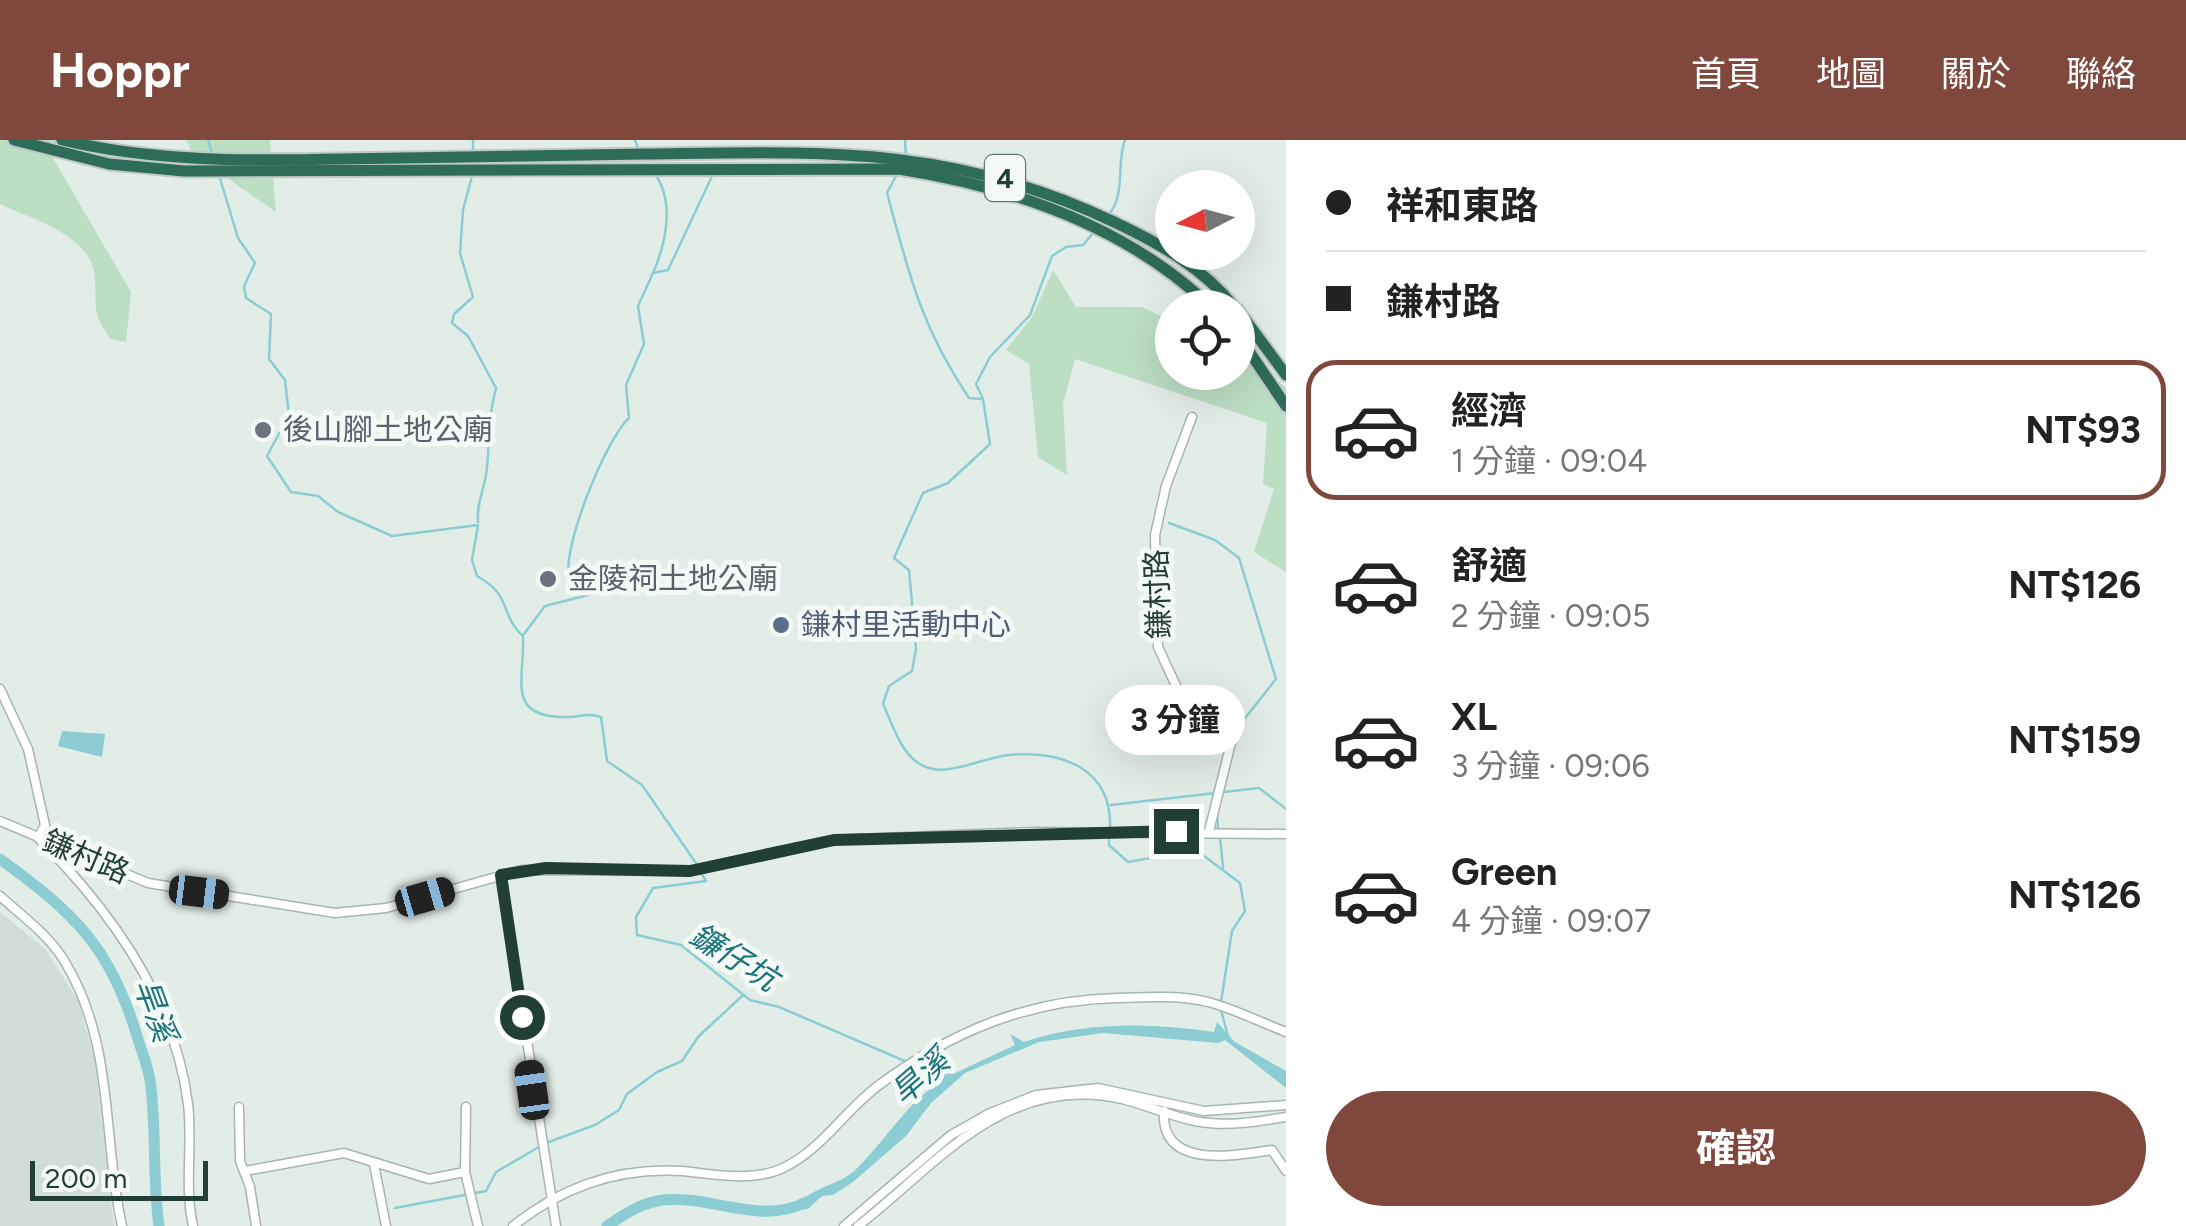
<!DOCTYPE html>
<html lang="zh-TW">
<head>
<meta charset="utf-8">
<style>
	:root { --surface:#fff; --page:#f6f6f6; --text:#222; --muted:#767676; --line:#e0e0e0; --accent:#80473c }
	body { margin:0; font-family:Figtree,"Noto Sans TC",sans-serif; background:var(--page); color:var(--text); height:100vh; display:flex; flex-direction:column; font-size:38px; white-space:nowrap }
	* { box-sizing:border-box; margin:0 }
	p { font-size:32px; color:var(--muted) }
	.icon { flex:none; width:55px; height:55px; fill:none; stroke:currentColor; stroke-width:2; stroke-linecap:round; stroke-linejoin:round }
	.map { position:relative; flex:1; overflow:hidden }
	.panel { display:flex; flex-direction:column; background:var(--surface); width:900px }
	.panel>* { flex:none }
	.guide { display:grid; align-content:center; height:220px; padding:0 40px; background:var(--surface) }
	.needle { width:65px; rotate:264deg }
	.controls { position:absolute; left:1155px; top:30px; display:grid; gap:20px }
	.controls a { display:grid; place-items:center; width:100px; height:100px; border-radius:50%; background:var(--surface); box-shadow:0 10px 40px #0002; font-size:50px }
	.scale { position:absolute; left:30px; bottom:25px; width:178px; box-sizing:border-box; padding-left:10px; border:5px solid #223f35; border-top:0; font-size:28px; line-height:35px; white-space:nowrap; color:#223f35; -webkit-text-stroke:8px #f4f9f6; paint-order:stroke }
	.end { position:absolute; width:45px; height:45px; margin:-22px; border:12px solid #223f35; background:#fff; box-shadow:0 0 0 5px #fff }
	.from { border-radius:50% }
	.bubble { position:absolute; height:70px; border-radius:35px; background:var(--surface); box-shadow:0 10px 40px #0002; font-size:32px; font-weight:700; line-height:70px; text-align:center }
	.car { position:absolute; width:30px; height:60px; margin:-30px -15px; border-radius:12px; box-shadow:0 0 8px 2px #0007; background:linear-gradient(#222 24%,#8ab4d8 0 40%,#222 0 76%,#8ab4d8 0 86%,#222 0) }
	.guide b { display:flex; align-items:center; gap:35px; height:95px; font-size:38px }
	.guide b+b { border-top:2px solid var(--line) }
	.guide i { width:25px; height:25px; background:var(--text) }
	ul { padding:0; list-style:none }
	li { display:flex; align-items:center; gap:30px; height:140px; margin:0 20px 15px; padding:0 20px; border:5px solid transparent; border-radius:30px }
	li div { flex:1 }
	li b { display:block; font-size:38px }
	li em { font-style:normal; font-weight:700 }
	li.active { border-color:var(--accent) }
	li>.icon { width:90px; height:90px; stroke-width:1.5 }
	.primary-button { display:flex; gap:20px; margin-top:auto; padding:20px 40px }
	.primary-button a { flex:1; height:115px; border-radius:60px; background:var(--accent); color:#fff; font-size:40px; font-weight:700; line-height:115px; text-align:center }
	header { display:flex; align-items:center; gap:60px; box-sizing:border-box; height:140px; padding:0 50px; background:var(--accent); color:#fff }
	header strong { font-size:48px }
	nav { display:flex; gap:55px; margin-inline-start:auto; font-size:35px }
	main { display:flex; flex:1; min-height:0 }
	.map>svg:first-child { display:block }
	.built { fill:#d1ddd7 }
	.green { fill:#bcdec3 }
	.water { fill:#8bcdd3 }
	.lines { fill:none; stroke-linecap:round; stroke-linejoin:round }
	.stream { stroke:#8bcdd3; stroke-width:2.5 }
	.river { stroke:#8bcdd3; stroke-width:11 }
	.minor-casing { stroke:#a5b5af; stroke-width:11 }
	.highway-casing { stroke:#c1c9c6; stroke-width:15 }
	.minor { stroke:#fff; stroke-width:8 }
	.highway { stroke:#2e6c5a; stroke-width:11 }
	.route { stroke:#223f35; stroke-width:12 }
	.worship-dot { fill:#6b7280; stroke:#f4f9f6; stroke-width:4 }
	.service-dot { fill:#5c6f8a; stroke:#f4f9f6; stroke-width:4 }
	.labels { text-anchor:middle; stroke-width:10; stroke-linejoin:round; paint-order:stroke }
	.shield { fill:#f4f9f6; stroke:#61776f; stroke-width:2.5 }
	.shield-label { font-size:28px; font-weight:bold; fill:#223f35 }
	.worship-label { font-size:30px; fill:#5b616d; stroke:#f4f9f6; text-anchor:start }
	.street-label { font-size:30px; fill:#223f35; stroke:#f4f9f6 }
	.service-label { font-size:30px; fill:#4e5e75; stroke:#f4f9f6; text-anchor:start }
	.water-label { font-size:32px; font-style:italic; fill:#1b737c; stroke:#f4f9f6 }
</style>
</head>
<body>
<header>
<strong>Hoppr</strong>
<nav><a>首頁</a><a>地圖</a><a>關於</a><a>聯絡</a></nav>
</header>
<main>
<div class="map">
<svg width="1286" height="1086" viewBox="0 0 1286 1086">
	<rect width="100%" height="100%" fill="#e3ede8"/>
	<path class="built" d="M0,772L46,810L78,861L95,920L114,1086H0Z"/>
	<g class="green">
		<path d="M0,0H78L50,13L131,152L126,202L111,199C88,169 99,164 94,132C88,94 31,79 0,64Z"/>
		<path d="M186,0H270L276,72L194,15Z"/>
		<path d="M1053,130L1076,167H1142L1172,181V232H1238V213L1286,247V432L1254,412L1274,349L1263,344L1267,283L1075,219L1063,264L1067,335L1038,317L1029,224L1006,210L1032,177Z"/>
	</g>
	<g class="water">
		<path d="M62,591L105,594L102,617L58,606Z"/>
		<path d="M1217,882L1235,902L1286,931V948L1225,900L1218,903L1103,893L1039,902L965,933L931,963L906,996L853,1042L833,1055L822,1056L808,1069L794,1070C810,1046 833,1048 853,1032C881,1007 912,955 942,942L932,935L933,928L953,934L1015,905L1010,894L1024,902C1087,881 1149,883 1214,892Z"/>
	</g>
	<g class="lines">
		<g class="stream">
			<path d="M208,0L212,13"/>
			<path d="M635,0L639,11"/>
			<path d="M905,0L906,18"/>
			<path d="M473,13V0"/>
			<path d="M897,34L887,53C909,134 921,187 969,258L982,259"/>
			<path d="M219,35L238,98L255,123L244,146L246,158L271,174L269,219L285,240L289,275L267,316L291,352L318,356L338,372L392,396L478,385L472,420L477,436C514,457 498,473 523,496C525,541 504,579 570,577C582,576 590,573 601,577L607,621L642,645L698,726"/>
			<path d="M472,36L463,70L460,113L473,157L454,174L452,183L468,196L496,248C488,278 490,298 487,327C486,347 476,362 478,382"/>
			<path d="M1109,74C1126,55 1116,22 1125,0"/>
			<path d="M1094,92L1083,105L1066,107L1052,116L1030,175L990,217L976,244L983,259L990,304L948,343L923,353L894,418L909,430L916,509L912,531L889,546L883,564C894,587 903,624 933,629C955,633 986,617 1009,615C1063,610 1113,629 1110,690"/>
			<path d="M653,133C666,103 675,62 655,34"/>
			<path d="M1169,383L1215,400L1239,418L1276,539L1231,596"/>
			<path d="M524,494L545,466L600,452L593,438L569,435C563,405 606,299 629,278L626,245L644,204L638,166L653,133L668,130L713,34"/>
			<path d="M1111,665L1259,648L1286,669"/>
			<path d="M1217,672L1218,688"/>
			<path d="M1220,696L1223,728"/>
			<path d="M1109,698V705L1128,722L1196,710L1240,743L1245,771L1232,791L1221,862"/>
			<path d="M701,733L706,741L653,748L636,777L637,795L681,805L750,860L779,867L907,922"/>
			<path d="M1221,870L1228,896"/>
			<path d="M914,924L935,932"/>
			<path d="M546,1003L595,985L619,970L627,954L657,932L682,921L698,897L742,856"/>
			<path d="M395,1068L486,1051L496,1032L539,1007"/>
		</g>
		<g class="river">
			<path d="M0,719C75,774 109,805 137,896C141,910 148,926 150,940C157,988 152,1038 159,1086"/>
			<path d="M607,1086C625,1074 640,1063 663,1060C712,1055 761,1086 806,1062"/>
		</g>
		<defs>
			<g id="minor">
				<path d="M1192,277L1166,346L1155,395L1158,507L1178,550L1232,599L1209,691"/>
				<path d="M0,549L28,609L45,685L38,698"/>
				<path d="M0,681L148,743L335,773L386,768L521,730L689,731L833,700L1033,692L1286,694"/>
				<path d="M41,701C112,772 175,861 188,964C193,1004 184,1046 193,1086"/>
				<path d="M501,735L556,1086"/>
				<path d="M0,756C22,776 50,796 65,822C115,905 102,996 122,1086"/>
				<path d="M239,967L240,1021L250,1047L256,1086"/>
				<path d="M466,967L465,1032L478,1086"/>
				<path d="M1164,971C1160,1031 1236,1015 1272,1010L1286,1031"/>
				<path d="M374,1024L386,1086"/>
				<path d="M245,1031L344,1013L429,1039L465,1032"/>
				<path d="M513,1086C562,1047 619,1027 682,1031C713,1034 751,1042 781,1029C821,1011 844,971 879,945C951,892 1027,860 1117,858C1148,857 1178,855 1208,862C1235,869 1260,882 1286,892"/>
				<path d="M844,1086L951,995L990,973L1036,955L1098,948L1204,971L1286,965"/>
				<path d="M858,1086C937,1025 1004,933 1122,959C1147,965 1170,976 1195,981C1225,987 1256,982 1286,977"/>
			</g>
			<g id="highway">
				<path d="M14,0L109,24L184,31L899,29C1013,47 1127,86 1212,168"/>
				<path d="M62,0C154,22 247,21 341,19C442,18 543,16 645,14C819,12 949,4 1112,81C1157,102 1204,128 1235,168"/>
				<path d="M1238,170L1286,235"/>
				<path d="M1238,195L1286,266"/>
			</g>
		</defs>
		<use href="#minor" class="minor-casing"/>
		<use href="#highway" class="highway-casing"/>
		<use href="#minor" class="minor"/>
		<use href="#highway" class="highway"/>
	</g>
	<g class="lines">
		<path class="route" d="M522,877L501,735L546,728L690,731L834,700L1176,691"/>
	</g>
	<g class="worship-dot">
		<circle cx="263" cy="290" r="10"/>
		<circle cx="548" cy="439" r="10"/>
	</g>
	<circle class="service-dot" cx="781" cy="485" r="10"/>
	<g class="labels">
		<rect class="shield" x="985" y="15" width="40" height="46" rx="8"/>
		<g class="shield-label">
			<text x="1005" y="48">4</text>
		</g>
		<g class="worship-label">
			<text x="283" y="300">後山腳土地公廟</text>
			<text x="568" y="449">金陵祠土地公廟</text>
		</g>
		<g class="street-label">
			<text transform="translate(1158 454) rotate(-92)" y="10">鎌村路</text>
			<text transform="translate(86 717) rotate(23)" y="10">鎌村路</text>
		</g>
		<g class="service-label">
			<text x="801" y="495">鎌村里活動中心</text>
		</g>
		<g class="water-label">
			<text transform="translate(734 817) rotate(32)" y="11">鐮仔坑</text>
			<text transform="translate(155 870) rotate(70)" y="11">旱溪</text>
			<text transform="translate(920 937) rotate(-41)" y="11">旱溪</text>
		</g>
	</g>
</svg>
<div class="controls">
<a><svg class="needle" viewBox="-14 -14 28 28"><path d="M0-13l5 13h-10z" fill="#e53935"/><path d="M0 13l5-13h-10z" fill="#767676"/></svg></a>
<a><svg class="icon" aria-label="locate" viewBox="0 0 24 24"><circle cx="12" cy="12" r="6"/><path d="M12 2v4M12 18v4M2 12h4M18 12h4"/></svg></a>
</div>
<div class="scale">200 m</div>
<i class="end from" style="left:522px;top:877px"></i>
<i class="end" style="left:1176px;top:691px"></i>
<div class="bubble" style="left:1105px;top:545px;width:140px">3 分鐘</div>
<i class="car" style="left:199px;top:752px;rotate:97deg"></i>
<i class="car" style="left:425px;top:757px;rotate:74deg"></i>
<i class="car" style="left:532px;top:950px;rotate:352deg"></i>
</div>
<section class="panel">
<div class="guide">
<b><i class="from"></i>祥和東路</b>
<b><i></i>鎌村路</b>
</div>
<ul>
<li class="active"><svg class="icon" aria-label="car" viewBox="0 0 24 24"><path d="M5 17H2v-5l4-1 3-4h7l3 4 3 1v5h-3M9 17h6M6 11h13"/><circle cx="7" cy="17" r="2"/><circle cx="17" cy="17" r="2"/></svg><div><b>經濟</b><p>1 分鐘 · 09:04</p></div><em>NT$93</em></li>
<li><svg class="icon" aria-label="car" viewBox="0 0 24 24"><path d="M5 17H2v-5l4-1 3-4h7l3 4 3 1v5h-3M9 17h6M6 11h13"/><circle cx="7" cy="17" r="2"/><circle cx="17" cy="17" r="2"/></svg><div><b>舒適</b><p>2 分鐘 · 09:05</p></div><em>NT$126</em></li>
<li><svg class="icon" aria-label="car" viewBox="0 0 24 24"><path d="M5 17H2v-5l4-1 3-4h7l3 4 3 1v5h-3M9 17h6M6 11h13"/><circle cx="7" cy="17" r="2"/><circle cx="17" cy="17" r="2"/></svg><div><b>XL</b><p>3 分鐘 · 09:06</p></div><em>NT$159</em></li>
<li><svg class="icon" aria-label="car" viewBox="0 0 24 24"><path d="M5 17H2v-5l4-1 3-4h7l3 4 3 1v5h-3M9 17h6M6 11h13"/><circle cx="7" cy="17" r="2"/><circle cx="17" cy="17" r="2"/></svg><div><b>Green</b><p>4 分鐘 · 09:07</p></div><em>NT$126</em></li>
</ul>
<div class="primary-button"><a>確認</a></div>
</section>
</main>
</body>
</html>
